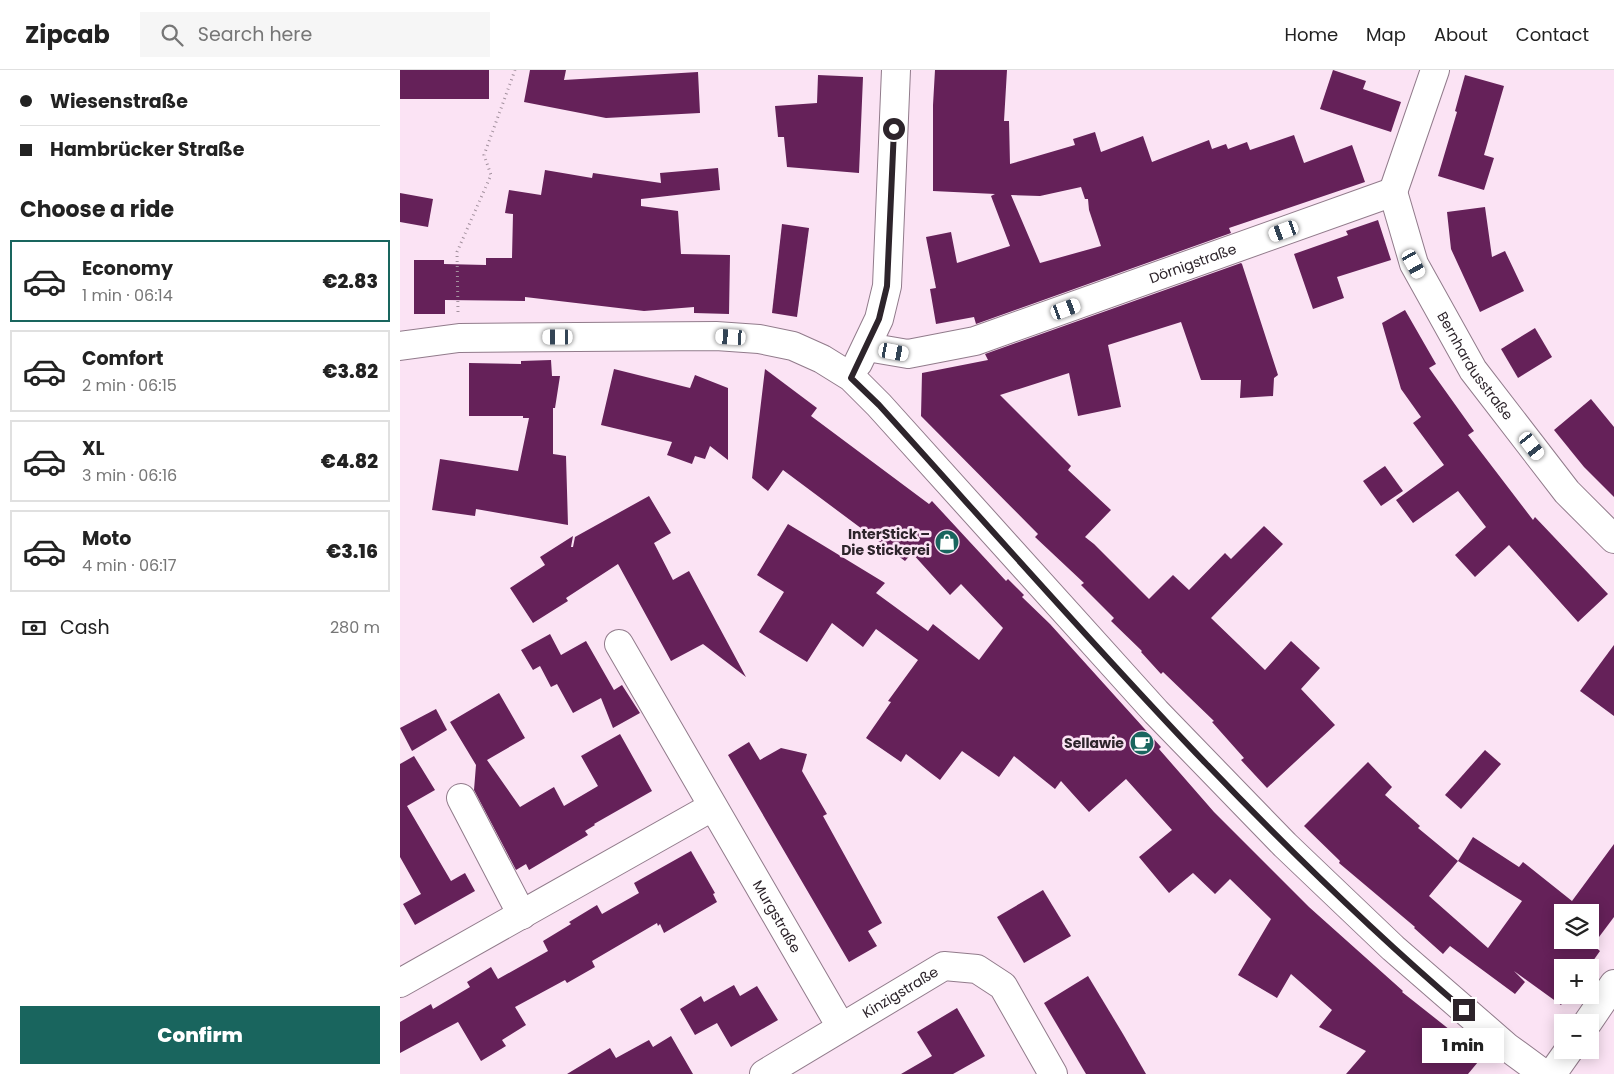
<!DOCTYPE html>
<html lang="en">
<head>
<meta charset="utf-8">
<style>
	:root { --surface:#fff; --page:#f6f6f6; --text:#222; --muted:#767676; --line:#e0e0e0; --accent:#19655e }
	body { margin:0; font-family:Poppins,sans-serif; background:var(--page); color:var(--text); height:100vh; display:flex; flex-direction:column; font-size:19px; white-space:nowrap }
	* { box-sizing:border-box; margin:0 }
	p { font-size:16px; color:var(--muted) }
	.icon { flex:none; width:28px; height:28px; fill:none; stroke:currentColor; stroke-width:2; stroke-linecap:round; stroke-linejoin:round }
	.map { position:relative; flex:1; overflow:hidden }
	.drawer { display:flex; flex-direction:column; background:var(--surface); width:400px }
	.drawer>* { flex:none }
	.guide { display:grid; align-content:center; height:110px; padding:0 20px; background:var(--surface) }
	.controls { position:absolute; left:1154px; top:834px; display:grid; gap:10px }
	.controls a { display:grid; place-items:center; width:45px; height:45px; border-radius:0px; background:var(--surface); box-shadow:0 2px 12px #0003; font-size:25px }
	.end { position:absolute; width:22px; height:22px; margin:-11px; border:6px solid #2d242b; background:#fff; box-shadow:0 0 0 2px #fff }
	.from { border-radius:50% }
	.bubble { position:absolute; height:35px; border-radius:0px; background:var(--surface); box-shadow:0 2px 12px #0003; font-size:16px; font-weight:800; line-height:35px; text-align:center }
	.car { position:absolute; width:15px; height:30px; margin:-15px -8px; border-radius:6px; box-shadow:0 0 4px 1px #0007; background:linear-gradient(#fff 24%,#345 0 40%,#fff 0 76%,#345 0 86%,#fff 0) }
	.guide b { display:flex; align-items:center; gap:18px; height:48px; font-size:19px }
	.guide b+b { border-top:1px solid var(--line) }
	.guide i { width:12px; height:12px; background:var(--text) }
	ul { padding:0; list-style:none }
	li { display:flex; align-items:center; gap:15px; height:82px; margin:0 10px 8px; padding:0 10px; border:2px solid var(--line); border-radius:0px }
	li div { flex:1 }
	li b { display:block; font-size:19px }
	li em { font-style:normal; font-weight:800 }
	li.active { border-color:var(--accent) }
	li>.icon { width:45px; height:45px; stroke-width:1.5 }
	h2 { padding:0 20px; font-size:22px; line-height:60px }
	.pay { display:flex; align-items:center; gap:12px; height:55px; padding:0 20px; font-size:19px }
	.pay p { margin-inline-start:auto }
	.button { display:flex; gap:10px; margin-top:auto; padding:10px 20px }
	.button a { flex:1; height:58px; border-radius:0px; background:var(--accent); color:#fff; font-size:20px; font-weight:800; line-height:58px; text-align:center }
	header { display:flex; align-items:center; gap:30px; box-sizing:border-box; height:70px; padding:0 25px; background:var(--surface); border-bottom:1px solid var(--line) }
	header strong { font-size:24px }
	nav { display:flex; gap:28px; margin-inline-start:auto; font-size:18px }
	.search { width:350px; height:45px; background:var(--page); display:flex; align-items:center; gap:12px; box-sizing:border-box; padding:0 18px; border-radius:0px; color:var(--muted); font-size:19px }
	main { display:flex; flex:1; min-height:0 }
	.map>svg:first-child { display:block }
	.building { fill:#652159; fill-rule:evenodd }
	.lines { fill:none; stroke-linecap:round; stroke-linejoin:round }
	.minor-casing { stroke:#917b8b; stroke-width:30 }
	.path { stroke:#a3919e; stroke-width:3; stroke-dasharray:1 4; stroke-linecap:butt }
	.minor { stroke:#fff; stroke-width:28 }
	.route { stroke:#2d242b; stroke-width:6 }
	.labels { text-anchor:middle; stroke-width:5; stroke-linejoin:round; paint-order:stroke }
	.street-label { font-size:14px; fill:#2d242b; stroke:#fbe3f4 }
	.poi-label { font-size:14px; font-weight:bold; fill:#2d242b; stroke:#fbe3f4; text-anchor:end }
</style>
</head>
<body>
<header>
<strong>Zipcab</strong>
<div class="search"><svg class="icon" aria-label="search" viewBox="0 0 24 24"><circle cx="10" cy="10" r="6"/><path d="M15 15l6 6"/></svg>Search here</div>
<nav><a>Home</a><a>Map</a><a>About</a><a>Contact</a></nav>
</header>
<main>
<section class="drawer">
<div class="guide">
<b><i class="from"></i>Wiesenstraße</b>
<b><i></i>Hambrücker Straße</b>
</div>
<h2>Choose a ride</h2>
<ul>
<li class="active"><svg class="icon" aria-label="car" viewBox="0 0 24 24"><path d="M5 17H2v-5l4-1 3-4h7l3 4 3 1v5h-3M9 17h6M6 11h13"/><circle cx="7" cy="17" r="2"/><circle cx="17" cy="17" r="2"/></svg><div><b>Economy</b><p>1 min · 06:14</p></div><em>€2.83</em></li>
<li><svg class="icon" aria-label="car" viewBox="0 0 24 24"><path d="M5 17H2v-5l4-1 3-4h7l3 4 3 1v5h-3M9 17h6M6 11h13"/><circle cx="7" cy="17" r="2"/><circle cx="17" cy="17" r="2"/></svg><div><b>Comfort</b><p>2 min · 06:15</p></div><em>€3.82</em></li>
<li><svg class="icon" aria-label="car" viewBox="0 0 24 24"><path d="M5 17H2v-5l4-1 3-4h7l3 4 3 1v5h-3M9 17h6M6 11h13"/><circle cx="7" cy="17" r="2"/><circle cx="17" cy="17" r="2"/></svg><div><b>XL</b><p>3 min · 06:16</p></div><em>€4.82</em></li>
<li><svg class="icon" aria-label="car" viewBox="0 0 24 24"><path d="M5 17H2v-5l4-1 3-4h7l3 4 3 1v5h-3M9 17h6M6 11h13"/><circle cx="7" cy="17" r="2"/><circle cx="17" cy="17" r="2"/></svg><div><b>Moto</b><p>4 min · 06:17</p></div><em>€3.16</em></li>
</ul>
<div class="pay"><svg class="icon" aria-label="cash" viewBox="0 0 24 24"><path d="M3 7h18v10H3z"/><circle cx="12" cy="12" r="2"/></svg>Cash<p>280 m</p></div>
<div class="button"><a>Confirm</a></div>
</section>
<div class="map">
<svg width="1214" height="1004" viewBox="0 0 1214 1004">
	<rect width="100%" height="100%" fill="#fbe3f4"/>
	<g class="building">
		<rect x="0" y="0" width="89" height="29"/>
		<path d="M130,0H166L164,10L298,2L300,43L206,48L124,32Z"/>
		<path d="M535,0H607L604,51H609L610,94L675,75L673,69L695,62L701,82L743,66L752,92L809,70L812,79L826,74L828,79L847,72L850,80L894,65L904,93L952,75L965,112L829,158L831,163L576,254L574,247L536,254L530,219L536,218L526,167L551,162L557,193L610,176L591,126L595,124L533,121V35ZM681,117L685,129H688L689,140L701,176L640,193L611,125L640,126Z"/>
		<path d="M933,0L966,11L963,19L1001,32L991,62L920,39Z"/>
		<path d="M418,5L463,7L459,103L387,97L384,67H378L375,36L417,33Z"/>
		<path d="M1065,5L1104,16L1084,85L1094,88L1084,120L1038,106L1057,42L1055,41Z"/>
		<path d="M318,98L320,120L241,129V136L278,141L281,184L330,185L329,244L294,243V237L244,241L125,227V231L45,230V244H14V190H44V194L86,195V188H112L113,144L105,143L109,120L141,125L145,100L192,108L193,103L261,113L260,103Z"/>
		<path d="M0,123L33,129L28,157L0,152Z"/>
		<path d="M1085,137L1092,187L1105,181L1124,221L1080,242L1051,179L1047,142Z"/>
		<path d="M978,150L991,190L937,207L944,228L913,239L894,184L948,165L946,161Z"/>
		<path d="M382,154L409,158L397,247L372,243Z"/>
		<path d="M841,193L842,194L878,305L874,308L873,326L840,328L841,310H801L781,252L708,275L721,337L678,346L669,303L600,325L671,396L668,400L711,440L685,467L694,474L749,529L773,505L789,520L825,483L831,489L864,456L883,474L811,548L865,600L891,571L920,598L901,619L935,655L867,718L841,690L844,688L812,652L814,651L763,602L761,604L741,582L742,581L711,551L714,548L681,515L684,513L635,467L638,464L521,346L522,303L588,290L585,284Z"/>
		<path d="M1005,240L1036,294L1029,298L1074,361L1068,365L1133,450L1135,447L1208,524L1178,552L1109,475L1075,507L1055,485L1086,457L1058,421L1013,453L996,430L1044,395L1013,353L1021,347L1001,319L982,253Z"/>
		<path d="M1135,258L1152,287L1118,308L1101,279Z"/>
		<path d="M151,290L152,306H160L155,338H153V384L166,386L168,455L76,439L75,446L32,440L40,389L118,401L129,348H123V346H69V293L121,294V291Z"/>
		<path d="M214,299L290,318L295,305L328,318V390L310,376L305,389L295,386L292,394L267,385L272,372L201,355Z"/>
		<path d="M365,299L417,338L411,346L529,434L532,431L606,511L608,509L624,525L622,527L650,554L761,677L759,679L814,742L909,837L1003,921L1002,922L1083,986L1068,1004H946L966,981L919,957L932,940L891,904L877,928L838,905L871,849L830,809L815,824L793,803L769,823L739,787L772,760L726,709L689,742L661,711L655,719L614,686L599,707L562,681L540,710L506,684L501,692L466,668L491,632L488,631L518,590L476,559L463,577L432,553L407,592L359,562L384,522L357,505L388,454L485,513L476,523L528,561L533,554L579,590L603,558L561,514L550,525L512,483L505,491L383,400L368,421L352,408Z"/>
		<path d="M1191,329L1214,357V427L1184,397L1154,360Z"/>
		<path d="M985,396L1003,421L981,436L963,411Z"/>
		<path d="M249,426L271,463L254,473L273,510L289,501L346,607L303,574L271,591L218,494L166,528L168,531L133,553L110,518L145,495L140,487L173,466L171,477H173L175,467Z"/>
		<path d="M150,564L161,585L186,571L214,620L222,615L240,643L213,658L201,628L173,643L157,614L151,617L140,596L133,600L121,580Z"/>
		<path d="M1214,575V646L1180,621Z"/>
		<path d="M99,623L125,668L87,690L120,737L154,717L164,736L198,716L181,686L220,664L252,721L194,754L195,755L185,761L188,765L129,800L126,794L116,800L74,720L76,695L50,652Z"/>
		<path d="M36,639L47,660L12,681L0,658Z"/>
		<path d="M349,672L360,690L381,678L407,684L402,701L427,744L423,746L482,853L468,861L477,876L449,892L328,685Z"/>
		<path d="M1085,680L1101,694L1061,739L1045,725Z"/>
		<path d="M14,686L35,720L7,736L51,811L65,803L75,821L15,855L3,834L21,824L0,787V694Z"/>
		<path d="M968,692L992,717L985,725L1020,756L1018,758L1058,791L1073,767L1119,797L1123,792L1172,831L1214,774V847L1193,875L1200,881L1188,898H1162V925H1168L1161,935L1114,901L1125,912L1115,924L1050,876L1043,884L1014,858L1015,857L939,793L940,791L904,756ZM1058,791L1122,831L1088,878L1029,826ZM1162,842H1190V870H1162Z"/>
		<path d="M291,781L315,823L313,824L317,832L264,863L260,854L258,856L257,853L192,891L195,897L167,913L165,910L115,937L126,955L102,970L106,976L81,991L58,952L0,983V952L31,934L33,939L70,917L67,912L91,897L98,909L148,881L143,871L171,854L169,852L197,835L202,844L239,823L234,813Z"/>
		<path d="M643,820L671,866L624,893L597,847Z"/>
		<path d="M688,906L723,964L746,1004H686L644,933Z"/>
		<path d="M334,915L340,926L357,916L378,950L331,977L317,953L295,965L280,939L301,926L304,932Z"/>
		<path d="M557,938L585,986L553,1004H501L532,986L517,962Z"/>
		<path d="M271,966L293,1004H167L210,978L216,988L249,970L253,977Z"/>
	</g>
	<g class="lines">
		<defs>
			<g id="minor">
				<path id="s1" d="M993,122L1014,194L1073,300L1167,422L1214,469"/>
				<path d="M993,122L1035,0"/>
				<path d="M0,276L59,268L316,266L359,269L393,276L422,289L451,307L479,335L756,642L885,775L993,878L1107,977L1144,1004"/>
				<path id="s2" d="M467,277L508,284L575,271L993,122"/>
				<path d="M458,293L479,249L487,216L496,0"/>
				<path id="s3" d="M219,574L441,957"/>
				<path d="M61,728L122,845"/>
				<path d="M0,913L312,737"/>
				<path d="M1188,952L1214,914"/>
				<path id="s4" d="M364,1004L544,896L577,899L603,916L653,1004"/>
				<path d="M1152,1004L1169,980"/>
			</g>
		</defs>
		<use href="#minor" class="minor-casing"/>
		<path class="path" d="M58,242L57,182L91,105L84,85L115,0"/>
		<use href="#minor" class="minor"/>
	</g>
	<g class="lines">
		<path class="route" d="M494,59L487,216L479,249L451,308L479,335C667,543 850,757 1064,940"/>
	</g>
	<defs>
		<symbol id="shop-disc" viewBox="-11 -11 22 22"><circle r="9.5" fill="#19655e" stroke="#fbe3f4"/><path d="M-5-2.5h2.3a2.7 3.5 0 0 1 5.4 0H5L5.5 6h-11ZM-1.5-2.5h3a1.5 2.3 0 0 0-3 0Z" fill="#fff"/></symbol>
		<symbol id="cafe-disc" viewBox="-11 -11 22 22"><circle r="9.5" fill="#19655e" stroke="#fbe3f4"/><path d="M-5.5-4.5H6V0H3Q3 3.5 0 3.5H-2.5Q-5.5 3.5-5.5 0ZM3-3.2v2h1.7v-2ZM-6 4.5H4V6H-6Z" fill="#fff"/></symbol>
	</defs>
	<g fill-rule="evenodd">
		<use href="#shop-disc" x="533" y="458" width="28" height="28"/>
		<use href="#cafe-disc" x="728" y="659" width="28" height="28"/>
	</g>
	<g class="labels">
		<g class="street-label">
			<text dy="5" stroke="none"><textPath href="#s2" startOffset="341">Dörnigstraße</textPath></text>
			<text dy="5" stroke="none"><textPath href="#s1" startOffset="194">Bernhardusstraße</textPath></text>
			<text dy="5" stroke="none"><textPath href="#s3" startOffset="315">Murgstraße</textPath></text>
			<text dy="5" stroke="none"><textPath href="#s4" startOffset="159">Kinzigstraße</textPath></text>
		</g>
		<g class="poi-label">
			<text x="530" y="469">InterStick –<tspan x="530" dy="16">Die Stickerei</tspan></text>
			<text x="724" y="678">Sellawie</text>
		</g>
	</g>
</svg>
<div class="controls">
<a><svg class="icon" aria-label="layers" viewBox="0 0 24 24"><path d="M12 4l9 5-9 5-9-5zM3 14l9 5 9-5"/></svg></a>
<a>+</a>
<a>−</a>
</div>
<i class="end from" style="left:494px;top:59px"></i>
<i class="end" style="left:1064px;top:940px"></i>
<div class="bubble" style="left:1022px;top:958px;width:82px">1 min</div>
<i class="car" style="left:884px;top:161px;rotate:250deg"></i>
<i class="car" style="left:1014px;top:194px;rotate:151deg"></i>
<i class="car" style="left:666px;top:239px;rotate:70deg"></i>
<i class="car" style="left:158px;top:267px;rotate:270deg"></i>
<i class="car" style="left:331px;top:267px;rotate:273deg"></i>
<i class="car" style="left:494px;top:282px;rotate:100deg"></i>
<i class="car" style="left:1132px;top:376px;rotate:143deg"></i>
</div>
</main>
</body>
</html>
